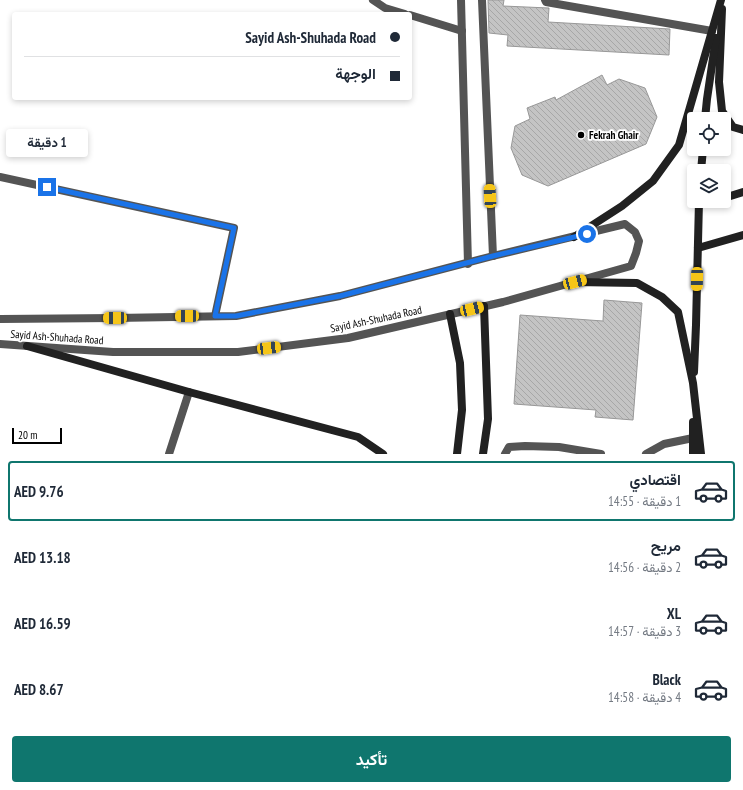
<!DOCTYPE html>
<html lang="ar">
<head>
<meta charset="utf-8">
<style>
	:root { --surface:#fff; --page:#f2f2f3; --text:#1f2937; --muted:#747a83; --line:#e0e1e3; --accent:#0f766e }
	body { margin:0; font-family:"PT Sans Narrow",Vazirmatn,sans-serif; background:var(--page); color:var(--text); direction:rtl; height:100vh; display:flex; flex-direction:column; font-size:15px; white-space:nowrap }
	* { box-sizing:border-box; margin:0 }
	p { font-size:13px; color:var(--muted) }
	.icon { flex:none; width:22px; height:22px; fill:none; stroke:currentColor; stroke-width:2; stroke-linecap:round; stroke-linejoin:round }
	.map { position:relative; height:454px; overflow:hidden; direction:ltr }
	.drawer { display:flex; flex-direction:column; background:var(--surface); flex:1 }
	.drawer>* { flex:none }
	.banner { position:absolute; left:12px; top:12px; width:400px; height:88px; border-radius:4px; box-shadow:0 2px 6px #0003; direction:rtl; display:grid; align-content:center; height:88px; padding:0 12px; background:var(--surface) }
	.fabs { position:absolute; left:687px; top:112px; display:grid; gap:8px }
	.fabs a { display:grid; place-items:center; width:44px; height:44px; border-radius:4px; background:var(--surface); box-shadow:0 2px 6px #0003; font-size:20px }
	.scale { position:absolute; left:12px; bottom:10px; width:50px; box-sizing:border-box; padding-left:4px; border:2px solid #000; border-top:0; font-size:11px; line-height:14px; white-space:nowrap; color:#000; -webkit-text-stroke:3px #fff; paint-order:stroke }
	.end { position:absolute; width:18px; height:18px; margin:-9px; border:5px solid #1a73e8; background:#fff; box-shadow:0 0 0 2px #fff }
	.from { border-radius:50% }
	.bubble { position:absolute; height:28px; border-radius:4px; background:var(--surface); box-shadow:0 2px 6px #0003; font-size:13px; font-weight:700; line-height:28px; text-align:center; direction:rtl }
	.car { position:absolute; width:12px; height:24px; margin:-12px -6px; border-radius:5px; box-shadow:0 0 3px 1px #0007; background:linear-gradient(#f5c518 24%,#345 0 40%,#f5c518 0 76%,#345 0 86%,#f5c518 0) }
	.banner b { display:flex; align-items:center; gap:14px; height:38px; font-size:15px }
	.banner b+b { border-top:1px solid var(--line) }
	.banner i { width:10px; height:10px; background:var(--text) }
	ul { padding:7px 0 0; list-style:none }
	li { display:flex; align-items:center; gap:12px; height:60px; margin:0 8px 6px; padding:0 4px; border:2px solid transparent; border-radius:4px }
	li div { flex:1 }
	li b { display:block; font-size:15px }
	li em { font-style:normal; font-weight:700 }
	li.current { border-color:var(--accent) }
	li>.icon { width:36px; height:36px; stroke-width:1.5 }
	.primary-button { display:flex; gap:8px; margin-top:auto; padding:8px 12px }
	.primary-button a { flex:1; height:46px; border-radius:4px; background:var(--accent); color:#fff; font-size:16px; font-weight:700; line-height:46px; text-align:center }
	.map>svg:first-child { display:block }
	.building { fill:url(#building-back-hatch); stroke:#989898 }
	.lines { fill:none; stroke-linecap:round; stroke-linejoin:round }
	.lane { stroke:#545454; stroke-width:8 }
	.street { stroke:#545454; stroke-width:8 }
	.secondary { stroke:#212121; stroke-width:8 }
	.route { stroke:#1a73e8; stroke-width:5 }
	.poi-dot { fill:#000; stroke:#fff; stroke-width:1.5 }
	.labels { text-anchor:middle; stroke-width:3.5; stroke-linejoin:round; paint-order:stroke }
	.poi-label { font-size:11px; font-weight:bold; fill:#000; stroke:#fff; text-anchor:start }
	.street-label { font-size:11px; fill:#000; stroke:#fff }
</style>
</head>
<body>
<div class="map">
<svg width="743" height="454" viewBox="0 0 743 454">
	<defs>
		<pattern id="building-back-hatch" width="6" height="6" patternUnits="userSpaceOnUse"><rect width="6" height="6" fill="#c4c4c4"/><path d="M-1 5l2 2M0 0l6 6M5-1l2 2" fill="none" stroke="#a7a7a7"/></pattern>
	</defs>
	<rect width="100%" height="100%" fill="#fff"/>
	<g class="building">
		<path d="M488,0H504L503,6L549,8L548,22L670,29L669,55L507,46L508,35L489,33Z"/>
		<path d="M602,75L607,85L619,79L645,88L657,117L646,144L548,186L522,175L511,148L515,126L530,119L527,108L555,97L556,100Z"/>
		<path d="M604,300L642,303L633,420L595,417L596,410L514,404L520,315L603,321Z"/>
	</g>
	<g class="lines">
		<g class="lane">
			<path d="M545,0L546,2L712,31"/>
			<path d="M505,454L509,447L525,446L559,447L601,454"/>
			<path d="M646,454L664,444L693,438"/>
		</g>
		<g class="street">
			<path d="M373,0L385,8L405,14"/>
			<path d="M461,0L468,264"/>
			<path d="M482,0L493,256"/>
			<path d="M410,15L462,31"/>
			<path d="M0,177L234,228L215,316"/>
			<path d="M0,319L115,318L236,316L340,296L493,256L625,224L635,232L639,241L636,253L631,266L503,302L348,338L238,352H113L0,344"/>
			<path d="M169,454L189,392"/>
		</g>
		<g class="secondary">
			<path d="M722,9L719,82L722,111L733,127L743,130"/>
			<path d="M705,119L707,99L716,38"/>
			<path d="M701,171L703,149"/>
			<path d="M724,198L743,192"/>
			<path d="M699,205L714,201"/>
			<path d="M574,237L622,206L653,181L679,145L721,0"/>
			<path d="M698,248L743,235"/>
			<path d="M575,282L637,283L662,297L678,312L693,383L701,454"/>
			<path d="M450,314L460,363L462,410L457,454"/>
			<path d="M27,346L189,392L358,437L383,454"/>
			<path d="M694,372L696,325L699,201"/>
			<path d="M483,454L488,419L484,306"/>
			<path d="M693,454V422"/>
		</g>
	</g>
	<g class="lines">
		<path class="route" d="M47,187L234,228L215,316H236L340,296L493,256L587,234"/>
	</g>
	<circle class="poi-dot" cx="581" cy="135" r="4"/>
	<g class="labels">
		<g class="poi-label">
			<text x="589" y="139">Fekrah Ghair</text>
		</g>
		<g class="street-label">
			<text transform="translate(376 319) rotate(-12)" y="4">Sayid Ash-Shuhada Road</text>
			<text transform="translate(57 337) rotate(4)" y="4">Sayid Ash-Shuhada Road</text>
		</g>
	</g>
</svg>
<div class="fabs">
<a><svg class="icon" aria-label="locate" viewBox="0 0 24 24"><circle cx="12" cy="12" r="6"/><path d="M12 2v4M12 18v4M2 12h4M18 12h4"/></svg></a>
<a><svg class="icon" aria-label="layers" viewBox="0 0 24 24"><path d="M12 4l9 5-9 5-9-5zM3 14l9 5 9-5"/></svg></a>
</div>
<div class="scale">20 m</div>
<i class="end from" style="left:587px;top:234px"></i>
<i class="end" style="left:47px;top:187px"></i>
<div class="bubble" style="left:6px;top:129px;width:82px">1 دقيقة</div>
<i class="car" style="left:490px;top:196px;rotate:357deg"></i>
<i class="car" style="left:697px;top:279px;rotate:181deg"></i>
<i class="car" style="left:575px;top:282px;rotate:75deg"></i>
<i class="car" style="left:472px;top:309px;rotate:77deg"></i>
<i class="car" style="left:187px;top:316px;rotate:269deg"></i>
<i class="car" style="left:115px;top:318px;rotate:270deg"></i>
<i class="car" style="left:269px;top:348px;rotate:83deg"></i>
<div class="banner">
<b><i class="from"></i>Sayid Ash-Shuhada Road</b>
<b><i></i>الوجهة</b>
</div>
</div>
<section class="drawer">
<ul>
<li class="current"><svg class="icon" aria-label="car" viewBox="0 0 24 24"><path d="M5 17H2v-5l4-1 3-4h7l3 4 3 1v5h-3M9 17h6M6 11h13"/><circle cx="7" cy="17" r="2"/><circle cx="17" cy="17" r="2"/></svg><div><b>اقتصادي</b><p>1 دقيقة · 14:55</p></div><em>AED 9.76</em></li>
<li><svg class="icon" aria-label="car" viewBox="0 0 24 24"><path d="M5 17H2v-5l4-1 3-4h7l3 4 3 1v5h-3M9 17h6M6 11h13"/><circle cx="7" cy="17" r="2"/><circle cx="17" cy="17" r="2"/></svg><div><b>مريح</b><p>2 دقيقة · 14:56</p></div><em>AED 13.18</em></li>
<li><svg class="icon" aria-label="car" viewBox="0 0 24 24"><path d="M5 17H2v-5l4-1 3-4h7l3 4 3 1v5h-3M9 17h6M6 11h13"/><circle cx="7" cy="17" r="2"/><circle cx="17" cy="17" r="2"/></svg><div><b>XL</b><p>3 دقيقة · 14:57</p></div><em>AED 16.59</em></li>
<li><svg class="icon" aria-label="car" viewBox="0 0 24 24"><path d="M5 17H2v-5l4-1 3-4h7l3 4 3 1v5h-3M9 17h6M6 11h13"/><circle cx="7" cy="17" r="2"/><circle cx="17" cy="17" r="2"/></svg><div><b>Black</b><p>4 دقيقة · 14:58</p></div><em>AED 8.67</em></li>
</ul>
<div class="primary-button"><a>تأكيد</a></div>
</section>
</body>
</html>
